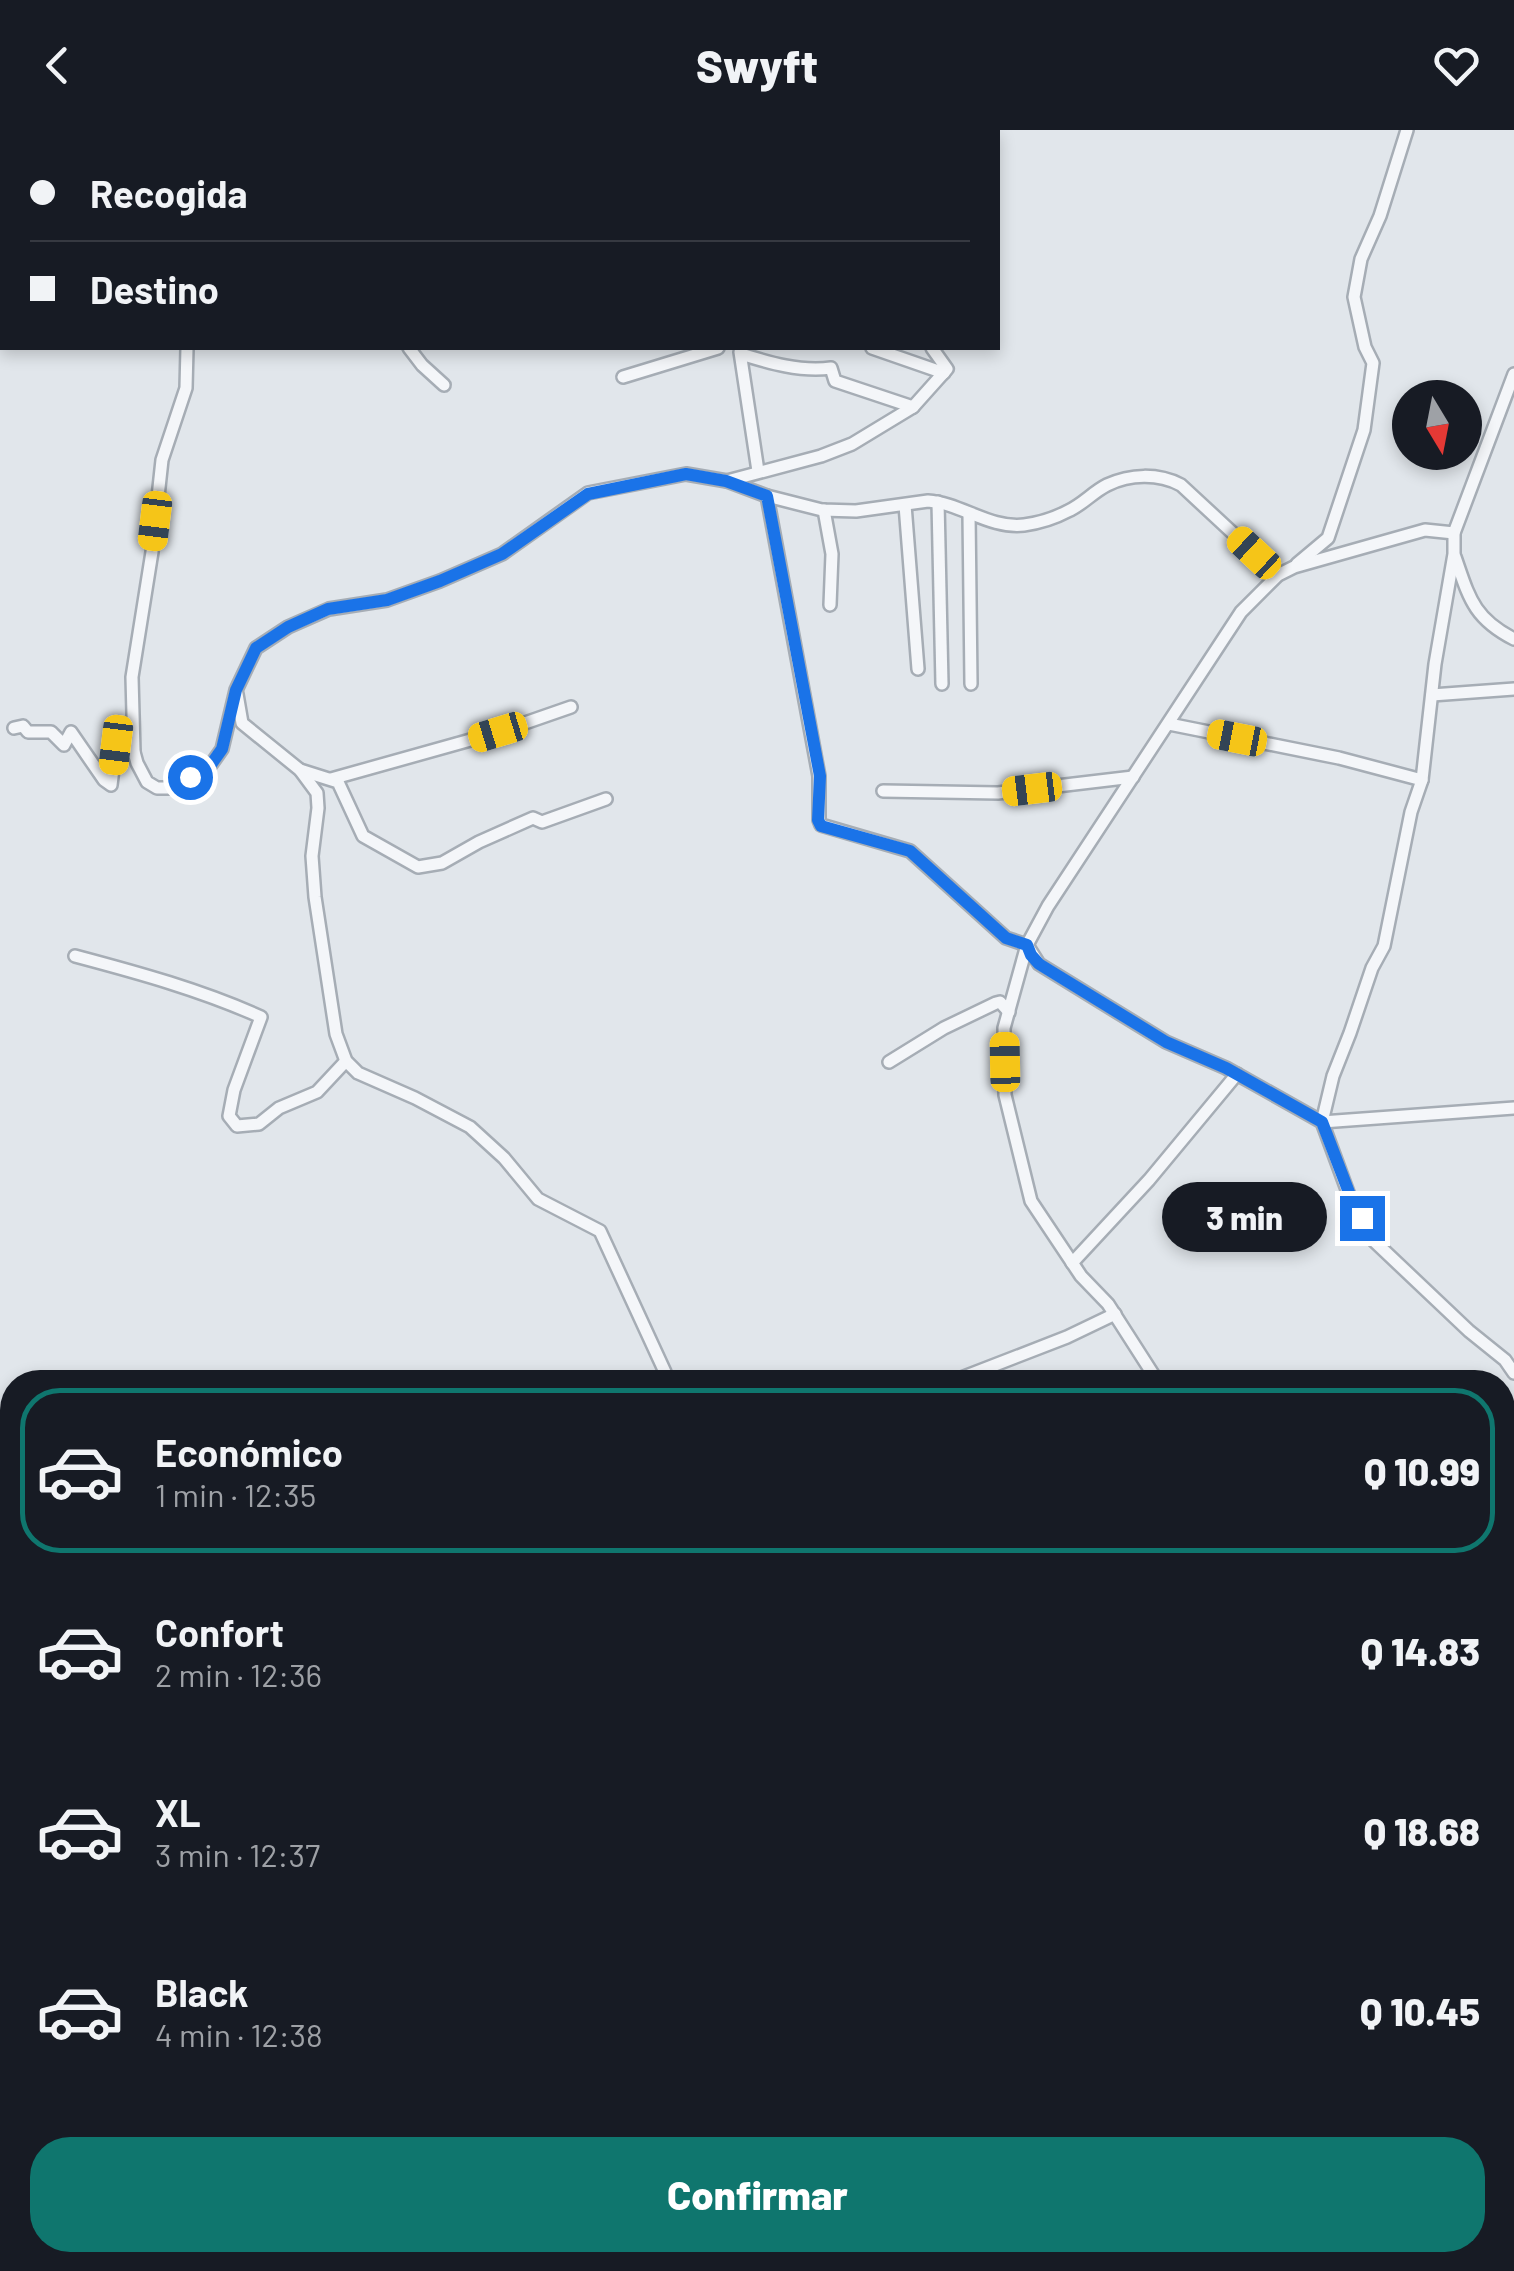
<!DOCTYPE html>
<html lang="es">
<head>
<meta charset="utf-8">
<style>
	:root { --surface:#171b24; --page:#20242c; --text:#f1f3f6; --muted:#9ea1a6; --line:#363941; --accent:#0f766e }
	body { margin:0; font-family:Barlow,sans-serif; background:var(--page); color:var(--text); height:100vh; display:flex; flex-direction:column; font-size:38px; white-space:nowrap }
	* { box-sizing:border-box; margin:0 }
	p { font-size:32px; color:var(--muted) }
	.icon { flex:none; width:55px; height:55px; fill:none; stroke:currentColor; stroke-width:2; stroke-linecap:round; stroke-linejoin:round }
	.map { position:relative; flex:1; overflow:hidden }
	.sheet { position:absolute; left:0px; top:1240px; width:1515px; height:902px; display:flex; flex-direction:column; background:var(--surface); border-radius:40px 40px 0 0; box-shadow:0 5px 15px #0003 }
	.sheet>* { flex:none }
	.banner { position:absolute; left:0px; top:0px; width:1000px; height:220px; box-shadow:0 5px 15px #0003; display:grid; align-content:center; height:220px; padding:0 30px; background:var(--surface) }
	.needle { width:65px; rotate:170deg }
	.tools { position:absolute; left:1392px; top:250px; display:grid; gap:20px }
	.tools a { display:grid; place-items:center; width:90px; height:90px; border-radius:50%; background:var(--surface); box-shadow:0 5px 15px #0003; font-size:50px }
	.end { position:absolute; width:45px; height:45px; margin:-22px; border:12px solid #1a73e8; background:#fff; box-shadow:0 0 0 5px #fff }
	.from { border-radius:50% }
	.bubble { position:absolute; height:70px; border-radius:35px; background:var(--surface); box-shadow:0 5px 15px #0003; font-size:32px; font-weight:800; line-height:70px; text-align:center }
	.car { position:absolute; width:30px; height:60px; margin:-30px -15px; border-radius:12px; box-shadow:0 0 8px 2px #0007; background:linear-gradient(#f5c518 24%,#345 0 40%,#f5c518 0 76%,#345 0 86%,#f5c518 0) }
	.banner b { display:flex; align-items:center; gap:35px; height:95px; font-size:38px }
	.banner b+b { border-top:2px solid var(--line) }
	.banner i { width:25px; height:25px; background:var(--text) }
	ul { padding:18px 0 0; list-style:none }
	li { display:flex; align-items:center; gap:30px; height:165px; margin:0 20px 15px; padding:0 10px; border:5px solid transparent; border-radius:40px }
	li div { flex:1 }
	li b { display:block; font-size:38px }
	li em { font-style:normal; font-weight:800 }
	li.on { border-color:var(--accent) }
	li>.icon { width:90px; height:90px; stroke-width:1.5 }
	.cta { display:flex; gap:20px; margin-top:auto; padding:20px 30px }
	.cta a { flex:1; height:115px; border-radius:40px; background:var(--accent); color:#fff; font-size:40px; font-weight:800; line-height:115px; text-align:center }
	header { display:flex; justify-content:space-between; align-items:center; height:130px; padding:0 30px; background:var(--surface); font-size:45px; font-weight:800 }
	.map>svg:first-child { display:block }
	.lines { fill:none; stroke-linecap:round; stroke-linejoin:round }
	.minor-casing { stroke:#a6adb5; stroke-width:16 }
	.minor { stroke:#f4f6f9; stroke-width:11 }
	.route { stroke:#1a73e8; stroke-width:12 }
</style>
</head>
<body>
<header><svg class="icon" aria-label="back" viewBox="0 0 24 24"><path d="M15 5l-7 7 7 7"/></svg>Swyft<svg class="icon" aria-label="heart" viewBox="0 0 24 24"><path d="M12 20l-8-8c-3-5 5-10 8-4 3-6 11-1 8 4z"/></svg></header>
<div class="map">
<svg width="1514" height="2141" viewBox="0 0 1514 2141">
	<rect width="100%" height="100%" fill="#e1e6eb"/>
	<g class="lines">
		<defs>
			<g id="minor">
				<path d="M182,0L183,2"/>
				<path d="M375,0V2"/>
				<path d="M458,0V2"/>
				<path d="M588,0L593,2"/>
				<path d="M719,0L730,2"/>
				<path d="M914,0L923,2"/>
				<path d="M337,2L339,0"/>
				<path d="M744,2V0"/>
				<path d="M858,2V0"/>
				<path d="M0,91L2,92"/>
				<path d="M187,218L186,258L162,330L152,422L132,547L134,622L137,633L147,652L157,658H169L210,636L222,619L236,560L256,518L288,497L329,479L387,470L440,451L502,424L588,363L686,344L727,351L767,366L822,380L856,381L928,371C960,373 990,399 1024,395C1039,393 1055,388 1068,381C1082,375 1093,362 1107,355C1130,344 1158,343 1181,355L1278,445"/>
				<path d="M409,218L422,235L444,255"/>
				<path d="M872,218L944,243"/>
				<path d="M740,222L758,341"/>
				<path d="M741,224C770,233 800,242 831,238L835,251L913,277"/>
				<path d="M1514,244L1454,403V424L1435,534L1422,650L1411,682L1384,816L1372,838L1350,903L1333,946L1322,992L1514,978"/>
				<path d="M623,247L718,218"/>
				<path d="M727,351L821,326L852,314L913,277L947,239L932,218"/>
				<path d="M767,366L819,646V690L821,695L910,721L1006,808L1027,815L1039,834L1166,912L1226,938L1322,992L1349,1065L1374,1111L1469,1201L1505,1230L1514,1243"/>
				<path d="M938,372L942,554"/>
				<path d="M905,375L918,539"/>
				<path d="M824,380L832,424L830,475"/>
				<path d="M969,384L971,554"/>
				<path d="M1455,427C1469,467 1473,488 1514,509"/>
				<path d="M1297,434L1328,408L1364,300L1373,233L1365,217L1354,167L1361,129L1380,86L1407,0"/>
				<path d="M237,564L242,593L300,640L317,663L318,678L312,726L315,767L336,904L346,931L358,943L415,968L470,997L504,1028L538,1069L600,1101L665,1242L663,1252"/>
				<path d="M1432,565L1514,559"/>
				<path d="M1169,594L1339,628L1422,650"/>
				<path d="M14,598L23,596L28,602H51L64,615L71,602L104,650L111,655L116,615L119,613L129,622H134"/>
				<path d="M300,640L338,652L363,706L418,737L442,733L479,712L533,688L542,692L606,669"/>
				<path d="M331,649L499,602L571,577"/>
				<path d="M883,661L998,663L1133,647"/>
				<path d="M75,826C139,843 201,860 261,887L234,960L229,986L237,996L259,994L279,978L317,962L346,931"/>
				<path d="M889,932L944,898L996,873L1000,872L1009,882"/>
				<path d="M1072,1133L1149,1050L1237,944"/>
				<path d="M951,1252L1067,1207L1115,1184"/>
				<path d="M1158,1252L1108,1174L1081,1146L1031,1071L1005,965L1004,898L1027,815L1048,776L1241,482L1278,445L1294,437L1425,400L1454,403"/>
				<path d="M1502,1570L1514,1562"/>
				<path d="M1502,1809L1514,1805"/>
				<path d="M1502,2027L1514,2024"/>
				<path d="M483,2130L497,2141"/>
				<path d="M989,2130L993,2141"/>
				<path d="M1255,2130L1300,2141"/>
				<path d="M50,2141L85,2130"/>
				<path d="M778,2141L791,2130"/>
				<path d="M1089,2141L1090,2130"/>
			</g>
		</defs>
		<use href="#minor" class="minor-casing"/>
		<use href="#minor" class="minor"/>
	</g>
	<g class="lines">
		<path class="route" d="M190,647L210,636L222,619L236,560L256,518L288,497L328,479L387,470L440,451L502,424L588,364L686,344L726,351L767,366L820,646L818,690L821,696L910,721L1006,808L1027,815L1031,825L1039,834L1166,912L1226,938L1322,992L1350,1065L1362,1088"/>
	</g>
</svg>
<div class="tools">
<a><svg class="needle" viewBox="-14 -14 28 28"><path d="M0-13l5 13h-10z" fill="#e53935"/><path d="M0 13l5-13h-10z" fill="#9ea1a6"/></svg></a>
</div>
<i class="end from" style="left:190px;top:647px"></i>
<i class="end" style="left:1362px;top:1088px"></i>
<div class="bubble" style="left:1162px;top:1052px;width:165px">3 min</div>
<i class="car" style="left:155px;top:391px;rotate:187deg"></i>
<i class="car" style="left:1254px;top:423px;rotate:313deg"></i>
<i class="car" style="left:498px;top:602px;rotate:253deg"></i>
<i class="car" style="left:1237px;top:608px;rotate:281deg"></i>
<i class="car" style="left:116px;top:615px;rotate:187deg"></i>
<i class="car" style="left:1032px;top:659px;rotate:263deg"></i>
<i class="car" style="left:1005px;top:932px;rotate:359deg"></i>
<div class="banner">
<b><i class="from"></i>Recogida</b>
<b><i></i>Destino</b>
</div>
<section class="sheet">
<ul>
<li class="on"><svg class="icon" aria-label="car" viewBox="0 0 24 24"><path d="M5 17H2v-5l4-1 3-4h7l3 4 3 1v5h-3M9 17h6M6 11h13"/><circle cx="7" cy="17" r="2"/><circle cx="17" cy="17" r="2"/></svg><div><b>Económico</b><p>1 min · 12:35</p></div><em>Q 10.99</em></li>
<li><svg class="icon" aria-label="car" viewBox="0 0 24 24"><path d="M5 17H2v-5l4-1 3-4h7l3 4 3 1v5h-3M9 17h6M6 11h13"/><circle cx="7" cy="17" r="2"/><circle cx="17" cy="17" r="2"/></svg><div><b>Confort</b><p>2 min · 12:36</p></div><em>Q 14.83</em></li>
<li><svg class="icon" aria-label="car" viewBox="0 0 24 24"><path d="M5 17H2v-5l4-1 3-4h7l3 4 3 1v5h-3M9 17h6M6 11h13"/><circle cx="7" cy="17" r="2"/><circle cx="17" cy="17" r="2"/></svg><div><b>XL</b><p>3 min · 12:37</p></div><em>Q 18.68</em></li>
<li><svg class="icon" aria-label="car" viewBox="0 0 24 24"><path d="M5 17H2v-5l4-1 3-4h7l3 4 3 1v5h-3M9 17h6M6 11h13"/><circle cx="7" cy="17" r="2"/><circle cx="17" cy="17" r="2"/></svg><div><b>Black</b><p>4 min · 12:38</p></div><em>Q 10.45</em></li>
</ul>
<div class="cta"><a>Confirmar</a></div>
</section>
</div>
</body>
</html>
